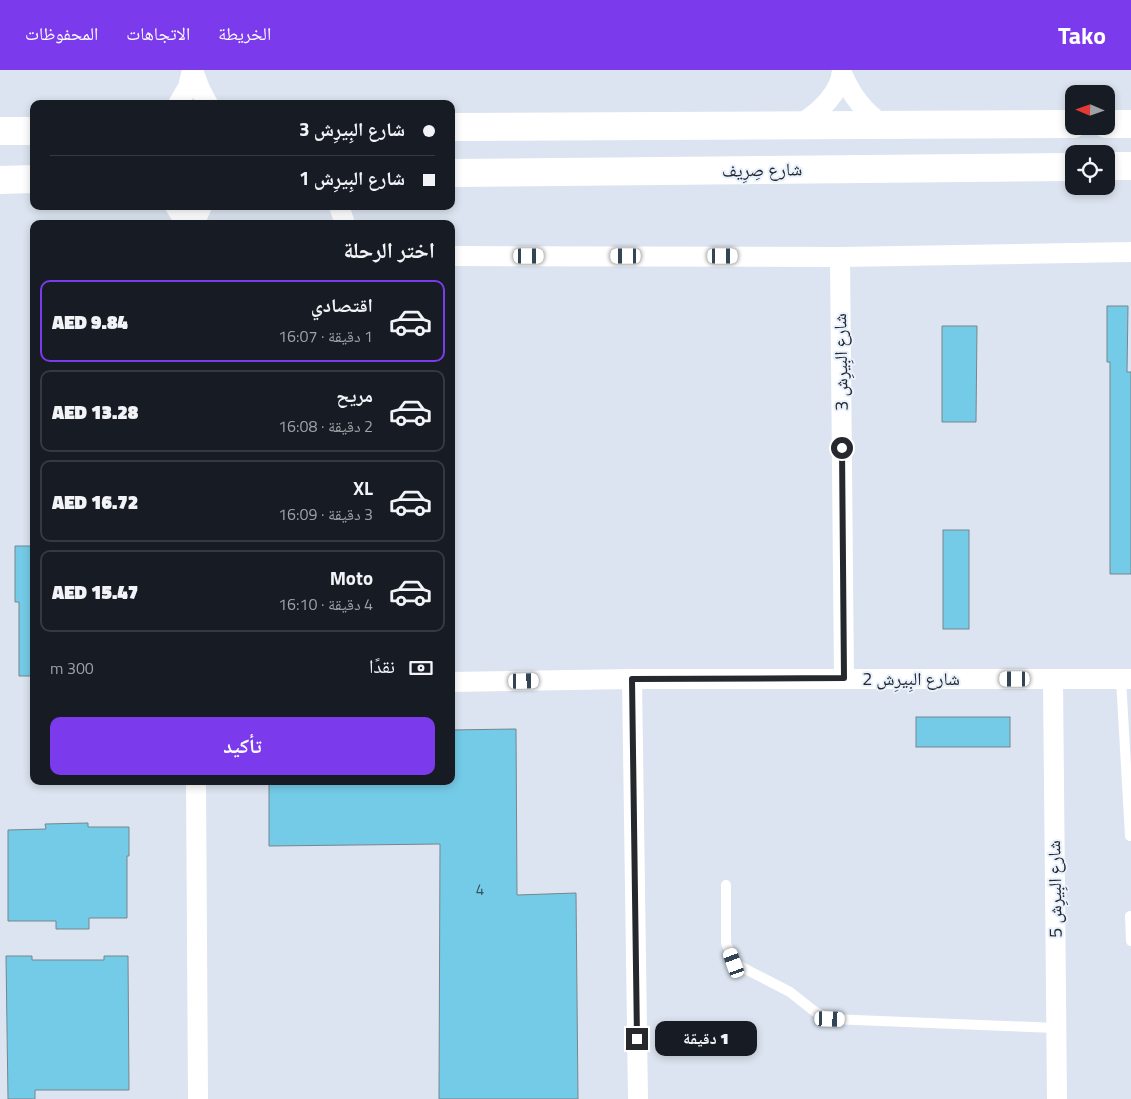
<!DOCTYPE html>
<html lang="ar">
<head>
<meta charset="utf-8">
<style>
	:root { --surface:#171b24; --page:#242831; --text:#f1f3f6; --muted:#9ea1a6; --line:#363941; --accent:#7c3aed }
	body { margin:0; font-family:"Titillium Web","Noto Naskh Arabic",sans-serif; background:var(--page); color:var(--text); direction:rtl; height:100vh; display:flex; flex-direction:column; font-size:19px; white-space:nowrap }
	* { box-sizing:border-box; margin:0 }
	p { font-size:16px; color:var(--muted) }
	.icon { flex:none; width:28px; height:28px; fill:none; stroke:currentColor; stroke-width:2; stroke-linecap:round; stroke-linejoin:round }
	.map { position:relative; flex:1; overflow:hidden; direction:ltr }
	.side { position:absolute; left:30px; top:150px; width:425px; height:565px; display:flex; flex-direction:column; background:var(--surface); border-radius:10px; box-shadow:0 2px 8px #0003; direction:rtl }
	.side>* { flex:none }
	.banner { position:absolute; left:30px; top:30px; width:425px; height:110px; border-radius:10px; box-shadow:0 2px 8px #0003; direction:rtl; display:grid; align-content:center; height:110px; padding:0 20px; background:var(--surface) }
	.needle { width:32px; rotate:272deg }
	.controls { position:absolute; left:1065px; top:15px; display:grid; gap:10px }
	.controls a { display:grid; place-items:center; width:50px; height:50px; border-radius:10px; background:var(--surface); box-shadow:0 2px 8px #0003; font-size:25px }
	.end { position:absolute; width:22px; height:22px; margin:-11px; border:6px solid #25282d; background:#fff; box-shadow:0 0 0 2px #fff }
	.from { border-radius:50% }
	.bubble { position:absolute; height:35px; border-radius:10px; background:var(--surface); box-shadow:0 2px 8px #0003; font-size:16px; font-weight:800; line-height:35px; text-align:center; direction:rtl }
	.car { position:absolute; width:15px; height:30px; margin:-15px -8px; border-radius:6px; box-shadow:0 0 4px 1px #0007; background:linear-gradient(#fff 24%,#345 0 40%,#fff 0 76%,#345 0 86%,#fff 0) }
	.banner b { display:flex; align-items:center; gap:18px; height:48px; font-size:19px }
	.banner b+b { border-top:1px solid var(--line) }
	.banner i { width:12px; height:12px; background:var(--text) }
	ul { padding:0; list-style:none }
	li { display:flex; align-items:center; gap:15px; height:82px; margin:0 10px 8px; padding:0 10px; border:2px solid var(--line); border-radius:10px }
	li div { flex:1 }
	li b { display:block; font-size:19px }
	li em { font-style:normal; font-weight:800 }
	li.selected { border-color:var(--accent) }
	li>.icon { width:45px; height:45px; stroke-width:1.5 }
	h2 { padding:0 20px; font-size:22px; line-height:60px }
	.pay { display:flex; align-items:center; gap:12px; height:55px; padding:0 20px; font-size:19px }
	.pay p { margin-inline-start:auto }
	.cta { display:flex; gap:10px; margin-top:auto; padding:10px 20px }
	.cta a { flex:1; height:58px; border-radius:10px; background:var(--accent); color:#fff; font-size:20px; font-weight:800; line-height:58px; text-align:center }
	header { display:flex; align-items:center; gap:30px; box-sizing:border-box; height:70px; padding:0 25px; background:var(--accent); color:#fff }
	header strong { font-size:24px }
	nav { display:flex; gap:28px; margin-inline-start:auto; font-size:18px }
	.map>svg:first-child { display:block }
	.building { fill:#74cbe7; stroke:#77868c }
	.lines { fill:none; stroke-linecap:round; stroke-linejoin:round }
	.lane { stroke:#fff; stroke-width:10 }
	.street { stroke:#fff; stroke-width:20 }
	.secondary { stroke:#fff; stroke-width:28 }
	.route { stroke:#25282d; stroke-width:6 }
	.labels { text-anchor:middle; stroke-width:4; stroke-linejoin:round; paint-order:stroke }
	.number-label { font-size:15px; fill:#39515c }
	.street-label { font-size:18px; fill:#25282d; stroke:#e8f1fd }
</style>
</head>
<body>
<header>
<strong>Tako</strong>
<nav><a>الخريطة</a><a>الاتجاهات</a><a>المحفوظات</a></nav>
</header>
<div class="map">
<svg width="1131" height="1029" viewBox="0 0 1131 1029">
	<rect width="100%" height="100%" fill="#dbe4f0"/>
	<g class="building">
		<path d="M1107,236H1128L1127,302H1131V504H1110V292H1107Z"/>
		<path d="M942,256H977L976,352H942Z"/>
		<rect x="943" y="460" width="26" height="99"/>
		<path d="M15,476H34V606H19V532H15Z"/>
		<rect x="916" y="647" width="94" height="30"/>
		<path d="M516,659L517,825L576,823L578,1029H439L440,774L269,776V711H451V660Z"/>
		<path d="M88,753V757H129V786H127V848H89V859H56V851H8V760L46,759L45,754Z"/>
		<path d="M6,886H32V890H104V886H128L129,1020H35V1029H8Z"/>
	</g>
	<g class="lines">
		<g class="lane">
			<path d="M1121,609L1130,766"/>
			<path d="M726,815V873L734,893L790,922L814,941L830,949L1057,958"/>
			<path d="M1130,846L1131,871"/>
		</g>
		<g class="street">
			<path d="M193,0L200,19L208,34"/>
			<path d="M842,3C851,25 863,41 882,54"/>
			<path d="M178,34L188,17L192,0"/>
			<path d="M800,54C818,43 841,23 842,0"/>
			<path d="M175,136L186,154"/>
			<path d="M339,136L345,154"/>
			<path d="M194,154L202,136"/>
			<path d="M451,186L840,187L1131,182"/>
			<path d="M840,187L844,608"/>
			<path d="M632,609L638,1029"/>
			<path d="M1053,609L1057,1029"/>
			<path d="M451,612L632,609H1131"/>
			<path d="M196,711L198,1029"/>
		</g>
		<g class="secondary">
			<path d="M1106,54H1131"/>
			<path d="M451,57L1074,54"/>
			<path d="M0,61H34"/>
			<path d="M1106,96H1131"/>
			<path d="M451,103L1074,97"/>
			<path d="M0,110L34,109"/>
		</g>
	</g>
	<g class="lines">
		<path class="route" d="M637,969L632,609L844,608L842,378"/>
	</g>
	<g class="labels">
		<g class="number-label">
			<text x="480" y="825">4</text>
		</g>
		<g class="street-label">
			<text transform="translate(762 100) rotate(-1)" y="6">شارع صِرِيف</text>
			<text transform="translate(841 292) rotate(-91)" y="6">شارع البِيرِش 3</text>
			<text x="911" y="615">شارع البِيرِش 2</text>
			<text transform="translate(1055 819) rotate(-91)" y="6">شارع البِيرِش 5</text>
		</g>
	</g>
</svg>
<div class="controls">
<a><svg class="needle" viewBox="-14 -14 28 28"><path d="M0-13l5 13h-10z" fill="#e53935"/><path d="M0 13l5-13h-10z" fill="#9ea1a6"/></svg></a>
<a><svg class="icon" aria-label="locate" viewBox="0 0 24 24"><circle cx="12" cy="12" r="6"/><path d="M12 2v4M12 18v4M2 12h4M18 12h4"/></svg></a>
</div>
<i class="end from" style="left:842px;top:378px"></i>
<i class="end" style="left:637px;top:969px"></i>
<div class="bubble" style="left:655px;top:951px;width:102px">1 دقيقة</div>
<i class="car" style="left:529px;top:186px;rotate:90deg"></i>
<i class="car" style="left:626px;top:186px;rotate:270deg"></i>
<i class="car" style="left:723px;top:186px;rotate:90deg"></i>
<i class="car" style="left:1015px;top:609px;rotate:270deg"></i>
<i class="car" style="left:524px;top:611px;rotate:89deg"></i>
<i class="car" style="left:734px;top:893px;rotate:340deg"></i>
<i class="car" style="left:830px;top:949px;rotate:92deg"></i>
<div class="banner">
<b><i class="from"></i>شارع البِيرِش 3</b>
<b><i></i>شارع البِيرِش 1</b>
</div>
<section class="side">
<h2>اختر الرحلة</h2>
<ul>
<li class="selected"><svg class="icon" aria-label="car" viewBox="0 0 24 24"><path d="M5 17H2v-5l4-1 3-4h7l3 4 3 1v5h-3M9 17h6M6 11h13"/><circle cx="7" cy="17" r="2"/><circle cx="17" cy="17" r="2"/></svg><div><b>اقتصادي</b><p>1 دقيقة · 16:07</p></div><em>AED 9.84</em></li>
<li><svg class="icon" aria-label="car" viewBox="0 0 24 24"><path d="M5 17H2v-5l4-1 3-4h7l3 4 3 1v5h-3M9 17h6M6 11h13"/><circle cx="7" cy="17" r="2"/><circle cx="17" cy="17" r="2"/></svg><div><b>مريح</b><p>2 دقيقة · 16:08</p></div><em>AED 13.28</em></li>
<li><svg class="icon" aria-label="car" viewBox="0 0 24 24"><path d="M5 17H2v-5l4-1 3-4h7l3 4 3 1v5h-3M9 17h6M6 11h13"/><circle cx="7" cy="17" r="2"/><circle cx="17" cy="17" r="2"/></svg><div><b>XL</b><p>3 دقيقة · 16:09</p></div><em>AED 16.72</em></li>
<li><svg class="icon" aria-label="car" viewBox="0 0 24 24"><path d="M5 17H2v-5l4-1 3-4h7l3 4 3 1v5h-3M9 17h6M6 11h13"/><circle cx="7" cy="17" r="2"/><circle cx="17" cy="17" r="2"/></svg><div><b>Moto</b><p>4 دقيقة · 16:10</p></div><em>AED 15.47</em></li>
</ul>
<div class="pay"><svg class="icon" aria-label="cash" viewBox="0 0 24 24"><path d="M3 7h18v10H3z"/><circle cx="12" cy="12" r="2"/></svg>نقدًا<p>300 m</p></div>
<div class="cta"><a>تأكيد</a></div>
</section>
</div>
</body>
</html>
